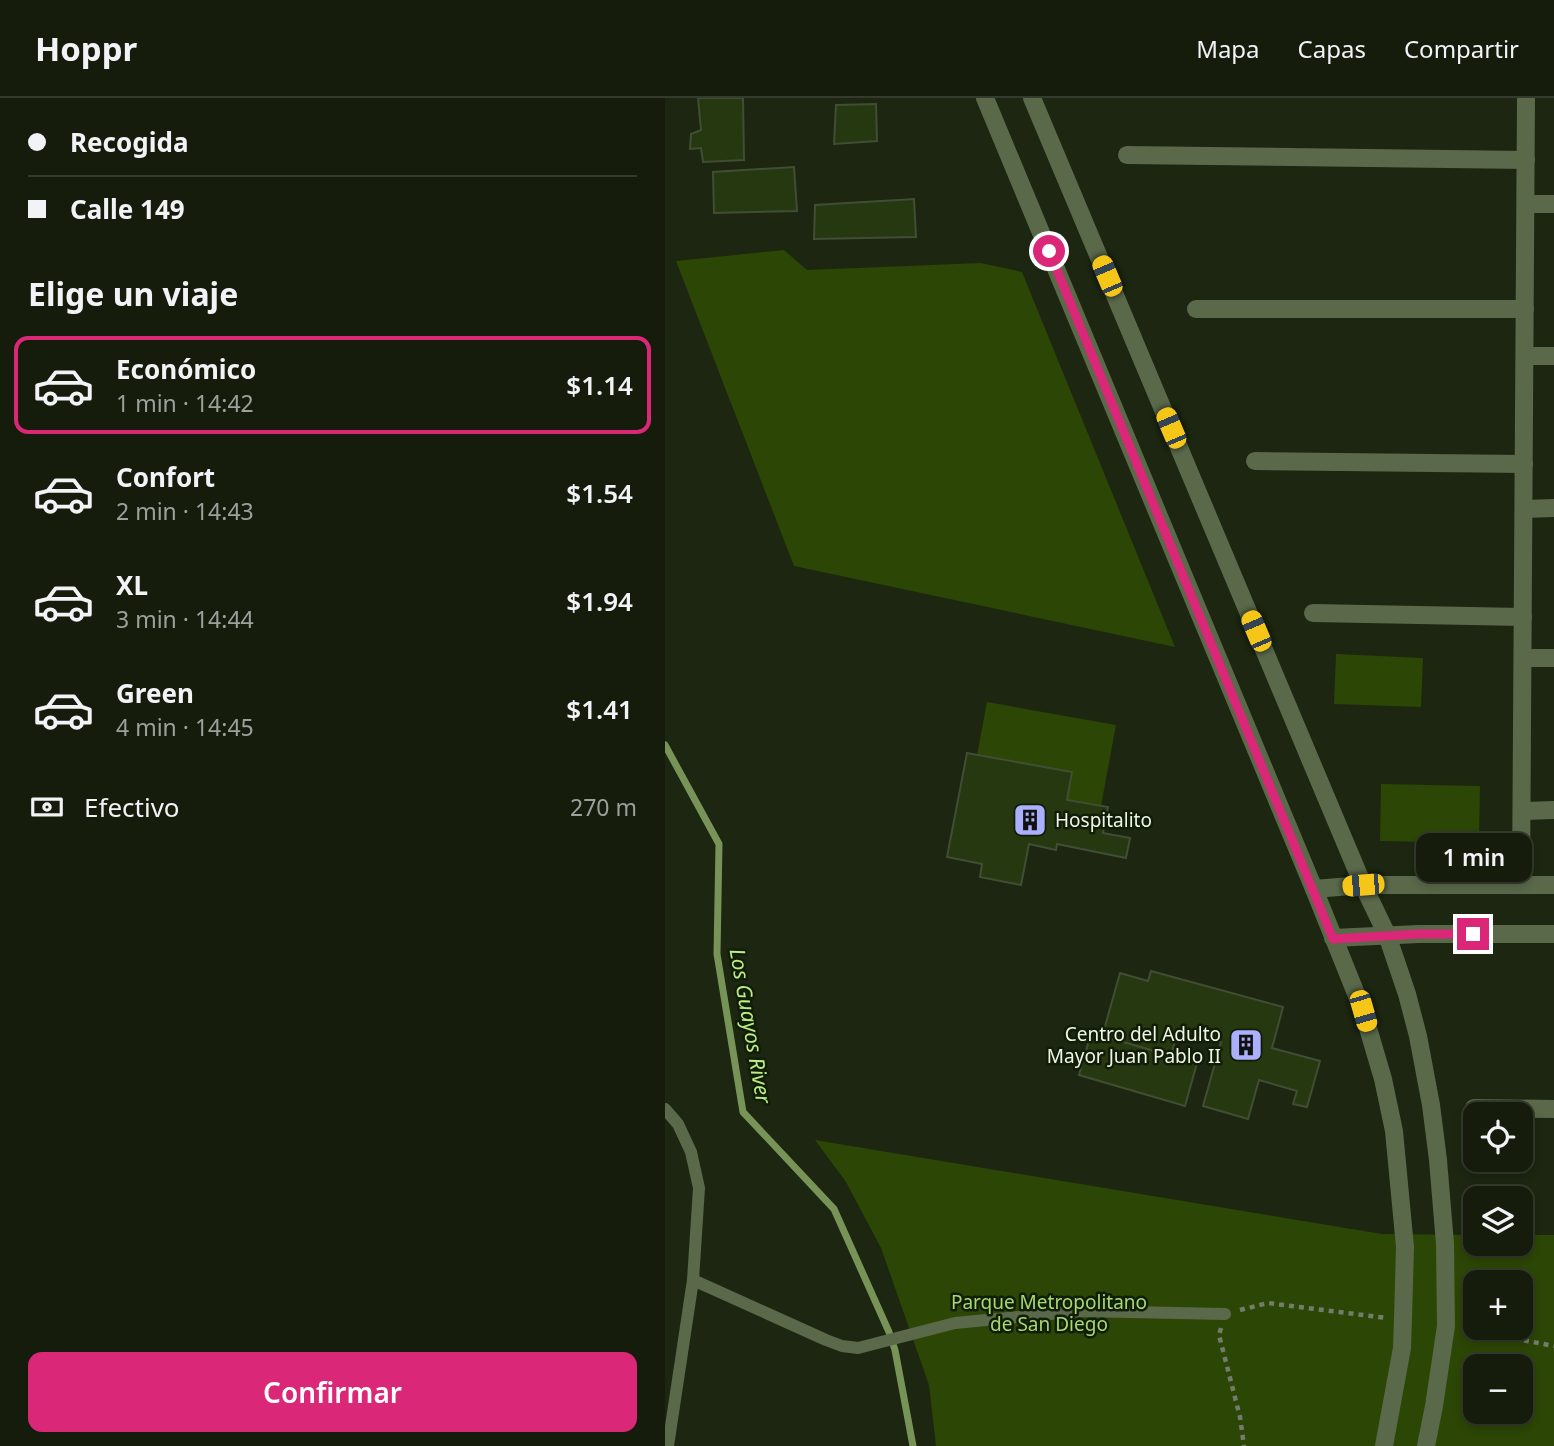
<!DOCTYPE html>
<html lang="es">
<head>
<meta charset="utf-8">
<style>
	:root { --surface:#151c0c; --page:#1e2515; --text:#f1f3f6; --muted:#9da19d; --line:#343a2d; --accent:#db2777 }
	body { margin:0; font-family:"Noto Sans",sans-serif; background:var(--page); color:var(--text); height:100vh; display:flex; flex-direction:column; font-size:26px; white-space:nowrap }
	* { box-sizing:border-box; margin:0 }
	p { font-size:23px; color:var(--muted) }
	.icon { flex:none; width:38px; height:38px; fill:none; stroke:currentColor; stroke-width:2; stroke-linecap:round; stroke-linejoin:round }
	.map { position:relative; flex:1; overflow:hidden }
	.side { display:flex; flex-direction:column; background:var(--surface); width:665px }
	.side>* { flex:none }
	.guide { display:grid; align-content:center; height:154px; padding:0 28px; background:var(--surface) }
	.buttons { position:absolute; left:798px; top:1004px; display:grid; gap:14px }
	.buttons a { display:grid; place-items:center; width:70px; height:70px; border-radius:14px; background:var(--surface); box-shadow:0 4px 10px #0003,0 0 0 2px var(--line); font-size:35px }
	.end { position:absolute; width:32px; height:32px; margin:-16px; border:9px solid #db2777; background:#fff; box-shadow:0 0 0 4px #fff }
	.from { border-radius:50% }
	.bubble { position:absolute; height:49px; border-radius:14px; background:var(--surface); box-shadow:0 4px 10px #0003,0 0 0 2px var(--line); font-size:23px; font-weight:600; line-height:49px; text-align:center }
	.car { position:absolute; width:21px; height:42px; margin:-21px -10px; border-radius:9px; box-shadow:0 0 5px 2px #0007; background:linear-gradient(#f5c518 24%,#345 0 40%,#f5c518 0 76%,#345 0 86%,#f5c518 0) }
	.guide b { display:flex; align-items:center; gap:24px; height:66px; font-size:26px }
	.guide b+b { border-top:2px solid var(--line) }
	.guide i { width:18px; height:18px; background:var(--text) }
	ul { padding:0; list-style:none }
	li { display:flex; align-items:center; gap:21px; height:98px; margin:0 14px 10px; padding:0 14px; border:4px solid transparent; border-radius:14px }
	li div { flex:1 }
	li b { display:block; font-size:26px }
	li em { font-style:normal; font-weight:600 }
	li.selected { border-color:var(--accent) }
	li>.icon { width:63px; height:63px; stroke-width:1.5 }
	h2 { padding:0 28px; font-size:32px; line-height:84px }
	.pay { display:flex; align-items:center; gap:18px; height:77px; padding:0 28px; font-size:26px }
	.pay p { margin-inline-start:auto }
	.button { display:flex; gap:14px; margin-top:auto; padding:14px 28px }
	.button a { flex:1; height:80px; border-radius:14px; background:var(--accent); color:#fff; font-size:28px; font-weight:600; line-height:80px; text-align:center }
	header { display:flex; align-items:center; gap:42px; box-sizing:border-box; height:98px; padding:0 35px; background:var(--surface); border-bottom:2px solid var(--line) }
	header strong { font-size:33px }
	nav { display:flex; gap:38px; margin-inline-start:auto; font-size:24px }
	main { display:flex; flex:1; min-height:0 }
	.map>svg:first-child { display:block }
	.green { fill:#2c4605; fill-rule:evenodd }
	.lines { fill:none; stroke-linecap:round; stroke-linejoin:round }
	.stream { stroke:#789357; stroke-width:7 }
	.building { fill:#263810; stroke:#414d35; stroke-width:2 }
	.path { stroke:#737c6a; stroke-width:4.5; stroke-dasharray:5 5; stroke-linecap:butt }
	.lane { stroke:#59694a; stroke-width:12 }
	.street { stroke:#59694a; stroke-width:18 }
	.route { stroke:#db2777; stroke-width:9 }
	.labels { text-anchor:middle; stroke-width:5; stroke-linejoin:round; paint-order:stroke }
	.poi-label { font-size:19px; fill:#eef6e8; stroke:#121d07; text-anchor:start }
	.park-label { font-size:19px; fill:#a7d972; stroke:#121d07 }
	.water-label { font-size:21px; font-style:italic; fill:#bbee86; stroke:#121d07 }
</style>
</head>
<body>
<header>
<strong>Hoppr</strong>
<nav><a>Mapa</a><a>Capas</a><a>Compartir</a></nav>
</header>
<main>
<section class="side">
<div class="guide">
<b><i class="from"></i>Recogida</b>
<b><i></i>Calle 149</b>
</div>
<h2>Elige un viaje</h2>
<ul>
<li class="selected"><svg class="icon" aria-label="car" viewBox="0 0 24 24"><path d="M5 17H2v-5l4-1 3-4h7l3 4 3 1v5h-3M9 17h6M6 11h13"/><circle cx="7" cy="17" r="2"/><circle cx="17" cy="17" r="2"/></svg><div><b>Económico</b><p>1 min · 14:42</p></div><em>$1.14</em></li>
<li><svg class="icon" aria-label="car" viewBox="0 0 24 24"><path d="M5 17H2v-5l4-1 3-4h7l3 4 3 1v5h-3M9 17h6M6 11h13"/><circle cx="7" cy="17" r="2"/><circle cx="17" cy="17" r="2"/></svg><div><b>Confort</b><p>2 min · 14:43</p></div><em>$1.54</em></li>
<li><svg class="icon" aria-label="car" viewBox="0 0 24 24"><path d="M5 17H2v-5l4-1 3-4h7l3 4 3 1v5h-3M9 17h6M6 11h13"/><circle cx="7" cy="17" r="2"/><circle cx="17" cy="17" r="2"/></svg><div><b>XL</b><p>3 min · 14:44</p></div><em>$1.94</em></li>
<li><svg class="icon" aria-label="car" viewBox="0 0 24 24"><path d="M5 17H2v-5l4-1 3-4h7l3 4 3 1v5h-3M9 17h6M6 11h13"/><circle cx="7" cy="17" r="2"/><circle cx="17" cy="17" r="2"/></svg><div><b>Green</b><p>4 min · 14:45</p></div><em>$1.41</em></li>
</ul>
<div class="pay"><svg class="icon" aria-label="cash" viewBox="0 0 24 24"><path d="M3 7h18v10H3z"/><circle cx="12" cy="12" r="2"/></svg>Efectivo<p>270 m</p></div>
<div class="button"><a>Confirmar</a></div>
</section>
<div class="map">
<svg width="889" height="1348" viewBox="0 0 889 1348">
	<rect width="100%" height="100%" fill="#1c2610"/>
	<g class="green">
		<path d="M119,152L142,172L316,165L357,174L510,549L129,468L11,163Z"/>
		<path d="M671,556L758,560L756,609L669,606Z"/>
		<path d="M322,604L451,627L436,708L402,702L406,674L312,657Z"/>
		<path d="M716,686L815,688L814,745L715,743Z"/>
		<path d="M150,1042L717,1136L810,1137V1146H856V1137H889V1348H271L264,1287L216,1150L181,1084ZM810,1185H856V1230H810ZM810,1269H856V1314H810Z"/>
	</g>
	<g class="lines">
		<path class="stream" d="M0,647L54,746L52,856L78,1014L169,1111L224,1234L230,1252L248,1348"/>
	</g>
	<g class="building">
		<path d="M33,0H78L79,62L38,64L36,50L25,51L26,36L36,32Z"/>
		<path d="M211,6L212,43L169,46L171,7Z"/>
		<path d="M129,69L132,113L49,115L48,74Z"/>
		<path d="M249,101L251,139L149,141L150,107Z"/>
		<path d="M302,655L407,674L402,702L443,709L438,735L465,740L461,760L392,746L391,752L364,746L356,787L315,779L317,766L282,759Z"/>
		<path d="M486,873L618,909L607,950L655,963L642,1009L628,1006L632,993L594,982L583,1021L538,1008L556,944L513,932L506,958L437,939L455,875L483,883Z"/>
		<path d="M426,935L532,965L520,1008L414,977Z"/>
	</g>
	<g class="lines">
		<g class="path">
			<path d="M575,1212L603,1205L722,1220"/>
			<path d="M556,1230L554,1237L575,1319L579,1348"/>
			<path d="M800,1231L889,1248"/>
		</g>
		<g class="lane">
			<path d="M0,1011L13,1026L26,1054L34,1090L28,1182L3,1348"/>
			<path d="M28,1182L161,1242L177,1248L193,1250L290,1225L416,1213L560,1216"/>
		</g>
		<g class="street">
			<path d="M320,0L649,791L698,913L718,981L729,1033L740,1149L738,1221L737,1250L719,1348"/>
			<path d="M367,0L698,787L722,837L742,896L753,938L766,1007L773,1062L780,1146L781,1228L769,1308L761,1348"/>
			<path d="M462,57L861,62"/>
			<path d="M861,106H889"/>
			<path d="M531,211H860"/>
			<path d="M860,258H889"/>
			<path d="M590,363L859,366"/>
			<path d="M859,411L889,410"/>
			<path d="M648,515L858,519"/>
			<path d="M858,560H889"/>
			<path d="M857,713L889,712"/>
			<path d="M856,786L861,0"/>
			<path d="M649,791L698,787H889"/>
			<path d="M668,840L754,836H889"/>
			<path d="M809,1010L889,1011"/>
		</g>
	</g>
	<g class="lines">
		<path class="route" d="M384,153L668,841L754,836H808"/>
	</g>
	<defs>
		<symbol id="building-square" viewBox="-11 -11 22 22"><rect x="-9" y="-9" width="18" height="18" rx="4" fill="#aab0fb" stroke="#121d07"/><path d="M-4-6H4V6H1V3H-1V6H-4ZM-2.5-4.3h1.7v1.8h-1.7ZM.8-4.3h1.7v1.8H.8ZM-2.5-1h1.7V.8h-1.7ZM.8-1h1.7V.8H.8Z" fill="#111"/></symbol>
	</defs>
	<g fill-rule="evenodd">
		<use href="#building-square" x="346" y="703" width="38" height="38"/>
		<use href="#building-square" x="562" y="928" width="38" height="38"/>
	</g>
	<g class="labels">
		<g class="poi-label">
			<text x="390" y="729">Hospitalito</text>
			<text x="556" y="943" text-anchor="end">Centro del Adulto<tspan x="556" dy="22">Mayor Juan Pablo II</tspan></text>
		</g>
		<g class="park-label">
			<text x="384" y="1211">Parque Metropolitano<tspan x="384" dy="22">de San Diego</tspan></text>
		</g>
		<g class="water-label">
			<text transform="translate(85 928) rotate(80)" y="7">Los Guayos River</text>
		</g>
	</g>
</svg>
<div class="buttons">
<a><svg class="icon" aria-label="locate" viewBox="0 0 24 24"><circle cx="12" cy="12" r="6"/><path d="M12 2v4M12 18v4M2 12h4M18 12h4"/></svg></a>
<a><svg class="icon" aria-label="layers" viewBox="0 0 24 24"><path d="M12 4l9 5-9 5-9-5zM3 14l9 5 9-5"/></svg></a>
<a>+</a>
<a>−</a>
</div>
<i class="end from" style="left:384px;top:153px"></i>
<i class="end" style="left:808px;top:836px"></i>
<div class="bubble" style="left:751px;top:735px;width:116px">1 min</div>
<i class="car" style="left:442px;top:178px;rotate:337deg"></i>
<i class="car" style="left:506px;top:330px;rotate:337deg"></i>
<i class="car" style="left:591px;top:533px;rotate:337deg"></i>
<i class="car" style="left:698px;top:787px;rotate:265deg"></i>
<i class="car" style="left:698px;top:913px;rotate:164deg"></i>
</div>
</main>
</body>
</html>
